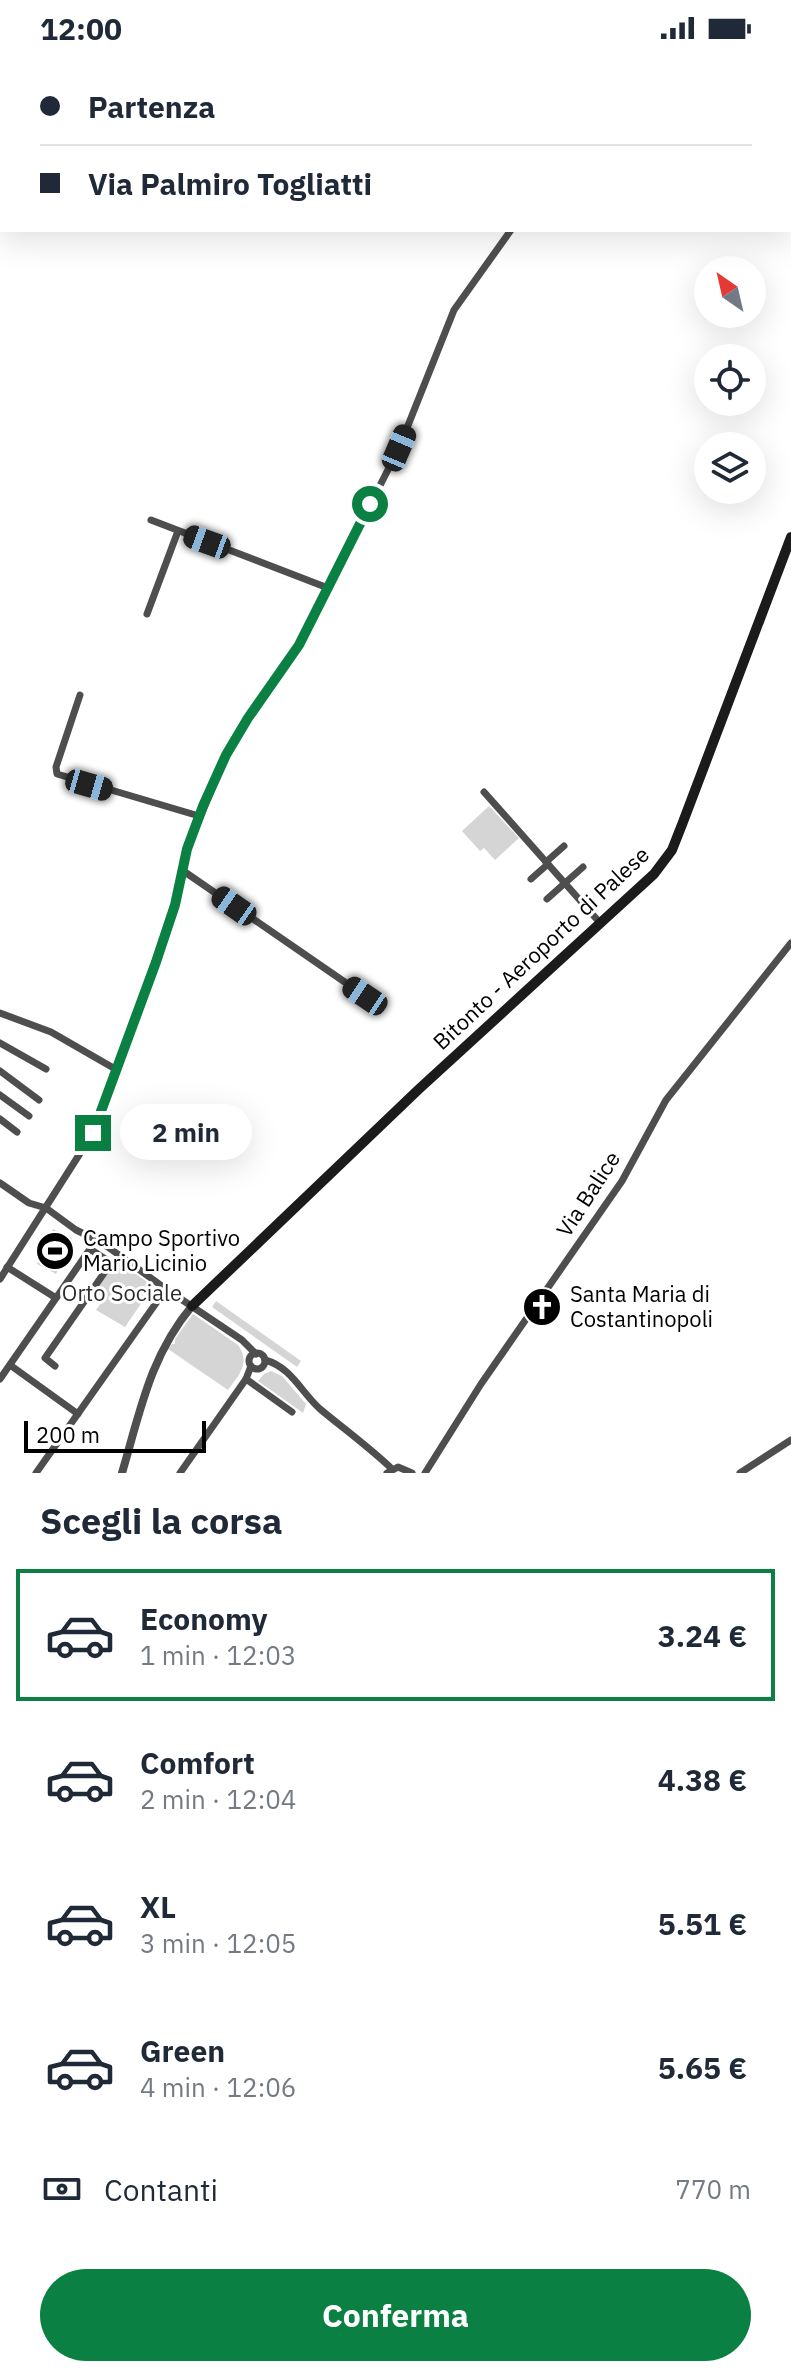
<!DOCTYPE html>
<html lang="it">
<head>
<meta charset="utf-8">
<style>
	:root { --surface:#fff; --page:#f6f6f7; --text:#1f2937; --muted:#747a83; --line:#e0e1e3; --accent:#0b8043 }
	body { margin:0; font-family:"IBM Plex Sans",sans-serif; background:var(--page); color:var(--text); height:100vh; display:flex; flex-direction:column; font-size:30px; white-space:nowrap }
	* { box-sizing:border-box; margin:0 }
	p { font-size:26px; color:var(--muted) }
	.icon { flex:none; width:44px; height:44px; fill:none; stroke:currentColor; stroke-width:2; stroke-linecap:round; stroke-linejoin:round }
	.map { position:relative; height:1417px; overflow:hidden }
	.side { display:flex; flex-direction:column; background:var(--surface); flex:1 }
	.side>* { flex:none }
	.banner { position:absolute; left:0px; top:0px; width:792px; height:176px; box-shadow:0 8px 32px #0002; display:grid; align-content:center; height:176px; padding:0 40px; background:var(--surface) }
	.needle { width:52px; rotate:326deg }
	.tools { position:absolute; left:694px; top:200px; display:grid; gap:16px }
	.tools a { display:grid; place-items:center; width:72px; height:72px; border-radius:50%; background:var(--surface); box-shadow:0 8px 32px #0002; font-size:40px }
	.scale { position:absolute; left:24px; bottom:20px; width:182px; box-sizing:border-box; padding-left:8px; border:4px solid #000; border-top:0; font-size:22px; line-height:28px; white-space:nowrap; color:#000; -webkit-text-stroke:6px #fff; paint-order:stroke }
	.end { position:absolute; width:36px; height:36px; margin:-18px; border:10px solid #0b8043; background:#fff; box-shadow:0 0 0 4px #fff }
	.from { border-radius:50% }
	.bubble { position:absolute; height:56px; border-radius:28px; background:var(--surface); box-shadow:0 8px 32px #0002; font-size:26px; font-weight:800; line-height:56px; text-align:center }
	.car { position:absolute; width:24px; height:48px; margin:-24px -12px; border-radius:10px; box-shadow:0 0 6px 2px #0007; background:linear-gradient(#222 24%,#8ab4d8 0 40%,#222 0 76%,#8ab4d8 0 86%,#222 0) }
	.banner b { display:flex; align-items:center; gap:28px; height:76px; font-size:30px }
	.banner b+b { border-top:2px solid var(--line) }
	.banner i { width:20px; height:20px; background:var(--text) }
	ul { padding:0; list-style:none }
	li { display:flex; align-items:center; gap:24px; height:132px; margin:0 16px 12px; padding:0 24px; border:4px solid transparent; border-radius:0px }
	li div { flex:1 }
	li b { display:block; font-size:30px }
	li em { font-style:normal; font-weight:800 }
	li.active { border-color:var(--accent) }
	li>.icon { width:72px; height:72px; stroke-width:1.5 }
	h2 { padding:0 40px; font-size:36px; line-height:96px }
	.pay { display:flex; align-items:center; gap:20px; height:88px; padding:0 40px; font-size:30px }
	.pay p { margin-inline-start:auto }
	.button { display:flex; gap:16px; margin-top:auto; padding:16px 40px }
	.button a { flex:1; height:92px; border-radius:48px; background:var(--accent); color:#fff; font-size:32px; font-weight:800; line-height:92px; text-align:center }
	.status { display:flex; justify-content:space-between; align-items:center; height:56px; padding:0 40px; background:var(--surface); direction:ltr }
	.status svg { height:22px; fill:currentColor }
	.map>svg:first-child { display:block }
	.green { fill:#d5d5d5 }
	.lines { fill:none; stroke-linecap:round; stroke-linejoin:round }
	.minor { stroke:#4e4e4e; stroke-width:7 }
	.tertiary { stroke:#4e4e4e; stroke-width:8 }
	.secondary { stroke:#1b1b1b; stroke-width:10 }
	.route { stroke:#0b8043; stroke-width:10 }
	.labels { text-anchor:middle; stroke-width:6; stroke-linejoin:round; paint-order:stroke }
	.street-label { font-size:22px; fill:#000; stroke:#fff }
	.poi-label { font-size:22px; fill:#000; stroke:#fff; text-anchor:start }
	.park-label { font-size:22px; fill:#2c2c2c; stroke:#fff }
</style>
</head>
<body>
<div class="status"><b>12:00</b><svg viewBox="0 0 49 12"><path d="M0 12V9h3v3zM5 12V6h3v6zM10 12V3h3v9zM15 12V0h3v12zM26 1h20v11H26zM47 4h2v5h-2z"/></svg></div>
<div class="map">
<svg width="791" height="1417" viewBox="0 0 791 1417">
	<rect width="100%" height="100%" fill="#fff"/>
	<g class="green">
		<path d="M489,750L519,782L495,804L484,792L480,795L462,775Z"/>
		<path d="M53,1173L72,1182L56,1218L37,1208Z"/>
		<path d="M117,1205L153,1230L125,1271L96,1254L101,1247L92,1240Z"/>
		<path d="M216,1245L301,1305L297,1311L212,1251Z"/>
		<path d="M193,1258L238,1289C251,1307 239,1319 228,1334L168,1293L172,1288H175V1283Z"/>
		<path d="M271,1315L282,1320L306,1348L303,1357L258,1325L264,1318Z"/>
	</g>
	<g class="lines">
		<g class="minor">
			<path d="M23,0L30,2"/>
			<path d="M591,2L592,0"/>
			<path d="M151,464L328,532"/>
			<path d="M147,558L178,475"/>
			<path d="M80,639L56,711L57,718L199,760"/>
			<path d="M484,736L601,868"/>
			<path d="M546,806L564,790"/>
			<path d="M182,814L365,940"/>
			<path d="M531,823L548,808"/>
			<path d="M547,843L583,811"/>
			<path d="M0,957L51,976L117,1014"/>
			<path d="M0,987L46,1013"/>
			<path d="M0,1015L39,1044"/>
			<path d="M0,1039L29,1060"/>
			<path d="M0,1063L17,1076"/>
			<path d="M0,1127L29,1147L46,1152L76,1174L101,1186L166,1233"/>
			<path d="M7,1211L56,1242"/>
			<path d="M0,1223L93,1077L156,906L175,849L187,793L226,699L248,662L299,589L328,532L399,392L454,254L511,174"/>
			<circle cx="257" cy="1305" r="8"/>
			<path d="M265,1304C291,1311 301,1336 320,1353C344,1373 369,1391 392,1413"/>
			<path d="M10,1309L78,1358"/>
			<path d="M0,1323L90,1193L111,1207L45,1302L55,1310"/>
			<path d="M246,1323L292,1356"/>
			<path d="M36,1417L166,1233L242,1284L256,1298"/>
			<path d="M180,1417L246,1323L251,1310"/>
			<path d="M387,1417L398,1411L412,1417"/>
			<path d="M425,1417L481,1328L622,1125L666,1044L791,887"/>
			<path d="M740,1417L791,1384"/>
		</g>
		<path class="tertiary" d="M122,1417C140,1356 150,1300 192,1250"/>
		<path class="secondary" d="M192,1250L419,1033L654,818L672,794L683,766L791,481"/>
	</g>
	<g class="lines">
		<path class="route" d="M93,1077L156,906L175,849L187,793L203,750L226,699L248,662L299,589L370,448"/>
	</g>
	<defs>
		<symbol id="stadium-disc" viewBox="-11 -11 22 22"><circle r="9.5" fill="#000" stroke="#fff"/><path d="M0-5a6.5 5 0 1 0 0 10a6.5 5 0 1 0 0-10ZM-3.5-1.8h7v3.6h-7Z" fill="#fff"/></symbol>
		<symbol id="church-disc" viewBox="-11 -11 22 22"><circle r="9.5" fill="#000" stroke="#fff"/><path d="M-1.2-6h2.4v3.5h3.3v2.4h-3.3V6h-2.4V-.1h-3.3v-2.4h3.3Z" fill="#fff"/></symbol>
	</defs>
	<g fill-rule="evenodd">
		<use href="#stadium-disc" x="33" y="1173" width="44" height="44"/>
		<use href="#church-disc" x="520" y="1229" width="44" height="44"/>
	</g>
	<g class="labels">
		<g class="street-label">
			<text transform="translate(541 892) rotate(-43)" y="8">Bitonto - Aeroporto di Palese</text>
			<text transform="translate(588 1138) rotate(-57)" y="8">Via Balice</text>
		</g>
		<g class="poi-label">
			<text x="83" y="1190">Campo Sportivo<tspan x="83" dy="25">Mario Licinio</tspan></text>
			<text x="570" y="1246">Santa Maria di<tspan x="570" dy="25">Costantinopoli</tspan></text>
		</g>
		<g class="park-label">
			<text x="122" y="1245">Orto Sociale</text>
		</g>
	</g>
</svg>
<div class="tools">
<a><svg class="needle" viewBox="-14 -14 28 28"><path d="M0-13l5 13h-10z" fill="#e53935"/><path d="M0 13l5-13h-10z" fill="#747a83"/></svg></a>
<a><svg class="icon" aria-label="locate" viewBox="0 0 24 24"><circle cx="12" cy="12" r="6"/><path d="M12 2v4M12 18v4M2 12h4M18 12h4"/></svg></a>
<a><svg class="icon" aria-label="layers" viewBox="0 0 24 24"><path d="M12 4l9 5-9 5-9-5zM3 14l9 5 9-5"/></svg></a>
</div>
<div class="scale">200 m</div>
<i class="end from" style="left:370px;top:448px"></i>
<i class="end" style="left:93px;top:1077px"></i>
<div class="bubble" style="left:120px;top:1048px;width:132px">2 min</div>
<i class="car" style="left:399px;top:392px;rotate:23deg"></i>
<i class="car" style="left:207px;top:486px;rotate:290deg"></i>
<i class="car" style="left:89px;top:729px;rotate:106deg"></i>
<i class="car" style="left:234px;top:850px;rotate:305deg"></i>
<i class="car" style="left:365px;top:940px;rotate:304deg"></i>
<div class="banner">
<b><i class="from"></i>Partenza</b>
<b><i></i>Via Palmiro Togliatti</b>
</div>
</div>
<section class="side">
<h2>Scegli la corsa</h2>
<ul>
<li class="active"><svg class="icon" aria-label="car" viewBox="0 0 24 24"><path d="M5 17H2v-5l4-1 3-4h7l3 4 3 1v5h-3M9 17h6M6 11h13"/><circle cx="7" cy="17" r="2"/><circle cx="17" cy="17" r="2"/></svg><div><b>Economy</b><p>1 min · 12:03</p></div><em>3.24 €</em></li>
<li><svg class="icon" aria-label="car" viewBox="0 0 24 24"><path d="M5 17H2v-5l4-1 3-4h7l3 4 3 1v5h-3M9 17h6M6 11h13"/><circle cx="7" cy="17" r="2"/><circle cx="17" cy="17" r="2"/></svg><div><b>Comfort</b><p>2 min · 12:04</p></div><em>4.38 €</em></li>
<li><svg class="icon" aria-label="car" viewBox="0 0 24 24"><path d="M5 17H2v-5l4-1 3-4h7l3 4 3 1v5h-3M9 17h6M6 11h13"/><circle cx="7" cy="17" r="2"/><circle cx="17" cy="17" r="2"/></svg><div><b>XL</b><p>3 min · 12:05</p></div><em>5.51 €</em></li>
<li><svg class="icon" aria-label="car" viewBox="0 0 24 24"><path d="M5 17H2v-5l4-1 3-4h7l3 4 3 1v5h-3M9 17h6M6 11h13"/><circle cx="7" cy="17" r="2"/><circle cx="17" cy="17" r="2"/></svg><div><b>Green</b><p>4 min · 12:06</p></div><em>5.65 €</em></li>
</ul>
<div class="pay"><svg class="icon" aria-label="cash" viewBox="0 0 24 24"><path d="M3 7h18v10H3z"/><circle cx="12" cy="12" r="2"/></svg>Contanti<p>770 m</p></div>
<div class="button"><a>Conferma</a></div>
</section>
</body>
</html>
